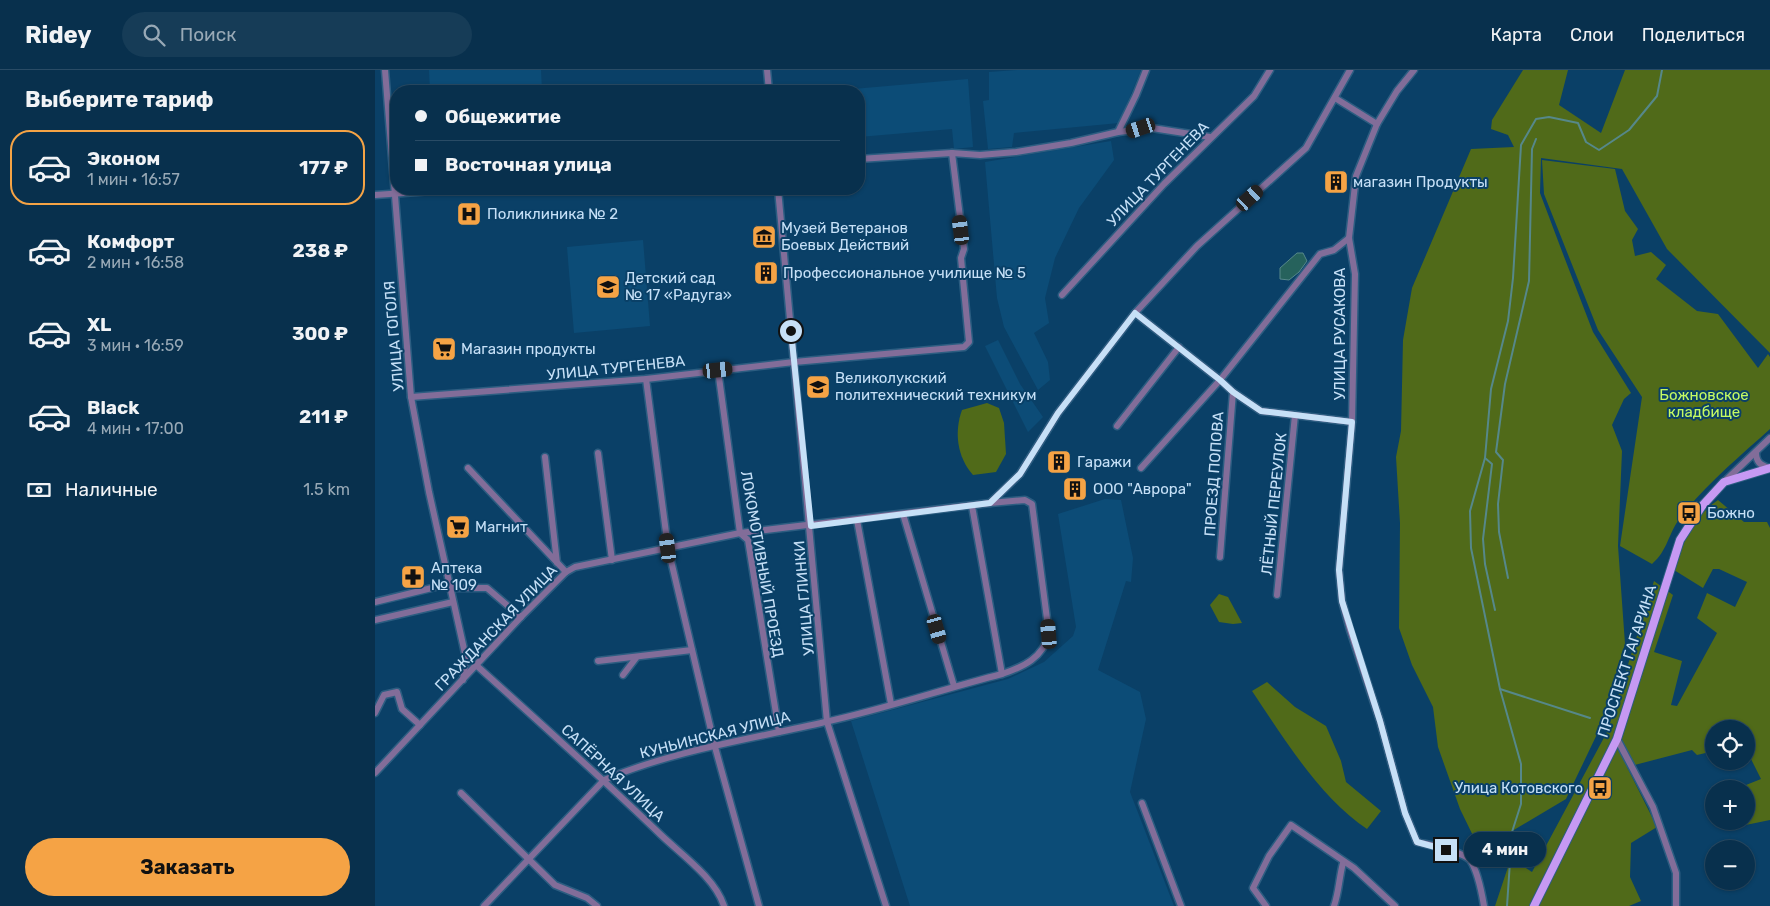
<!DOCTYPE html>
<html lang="ru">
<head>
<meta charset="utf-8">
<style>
	:root { --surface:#08304d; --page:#163c57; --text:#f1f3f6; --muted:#98a9b6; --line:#294b65; --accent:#f5a345 }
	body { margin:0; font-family:Rubik,sans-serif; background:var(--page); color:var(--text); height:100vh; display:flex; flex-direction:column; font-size:19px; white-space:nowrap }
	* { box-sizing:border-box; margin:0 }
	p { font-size:16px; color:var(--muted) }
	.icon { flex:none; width:28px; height:28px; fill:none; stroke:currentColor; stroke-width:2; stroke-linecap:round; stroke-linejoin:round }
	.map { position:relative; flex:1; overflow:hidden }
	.side { display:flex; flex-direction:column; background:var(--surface); width:375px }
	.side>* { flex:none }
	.guide { position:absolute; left:15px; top:15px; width:475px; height:110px; border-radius:20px; box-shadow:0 1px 4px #0004,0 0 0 1px var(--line); display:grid; align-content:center; height:110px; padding:0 25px; background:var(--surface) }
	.controls { position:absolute; left:1330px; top:650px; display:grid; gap:10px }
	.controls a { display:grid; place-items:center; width:50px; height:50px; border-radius:50%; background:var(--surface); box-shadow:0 1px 4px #0004,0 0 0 1px var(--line); font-size:25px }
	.end { position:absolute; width:22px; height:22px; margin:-11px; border:6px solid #c6e0f7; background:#111; box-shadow:0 0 0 2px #111 }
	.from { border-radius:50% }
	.bubble { position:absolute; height:35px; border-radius:18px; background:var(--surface); box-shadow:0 1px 4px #0004,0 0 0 1px var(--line); font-size:16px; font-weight:700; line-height:35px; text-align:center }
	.car { position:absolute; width:15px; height:30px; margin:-15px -8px; border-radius:6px; box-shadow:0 0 4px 1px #0007; background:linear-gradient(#222 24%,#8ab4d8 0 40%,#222 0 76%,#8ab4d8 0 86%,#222 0) }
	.guide b { display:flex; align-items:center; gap:18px; height:48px; font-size:19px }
	.guide b+b { border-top:1px solid var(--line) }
	.guide i { width:12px; height:12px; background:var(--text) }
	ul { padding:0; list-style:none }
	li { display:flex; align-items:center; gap:15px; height:75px; margin:0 10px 8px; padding:0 15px; border:2px solid transparent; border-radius:20px }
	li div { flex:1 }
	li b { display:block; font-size:19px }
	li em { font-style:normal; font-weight:700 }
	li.selected { border-color:var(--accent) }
	li>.icon { width:45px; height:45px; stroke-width:1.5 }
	h2 { padding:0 25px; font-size:22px; line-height:60px }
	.pay { display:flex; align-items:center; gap:12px; height:55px; padding:0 25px; font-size:19px }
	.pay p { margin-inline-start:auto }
	.cta { display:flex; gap:10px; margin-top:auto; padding:10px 25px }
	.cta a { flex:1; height:58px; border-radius:30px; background:var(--accent); color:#111; font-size:20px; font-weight:700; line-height:58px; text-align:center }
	header { display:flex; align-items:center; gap:30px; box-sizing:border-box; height:70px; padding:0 25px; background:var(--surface); border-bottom:1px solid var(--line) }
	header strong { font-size:24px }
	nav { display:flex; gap:28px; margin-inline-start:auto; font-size:18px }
	.search { width:350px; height:45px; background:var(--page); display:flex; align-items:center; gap:12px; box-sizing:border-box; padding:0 18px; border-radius:28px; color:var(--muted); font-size:19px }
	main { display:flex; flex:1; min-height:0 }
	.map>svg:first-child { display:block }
	.built { fill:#0c4c77 }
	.green { fill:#506a19 }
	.water { fill:#26625c; stroke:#56888a }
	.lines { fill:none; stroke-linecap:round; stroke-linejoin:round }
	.stream { stroke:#56888a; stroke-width:2 }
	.minor-casing { stroke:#2c5d81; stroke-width:9 }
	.major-casing { stroke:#2c5d81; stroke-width:10 }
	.minor { stroke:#826d99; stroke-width:6 }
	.major { stroke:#c699f3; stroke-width:8 }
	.route { stroke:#c6e0f7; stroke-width:6 }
	.labels { text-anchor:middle; stroke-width:4; stroke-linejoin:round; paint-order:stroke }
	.street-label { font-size:15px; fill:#c6e0f7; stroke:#0a4067 }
	.poi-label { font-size:15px; fill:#c6e0f7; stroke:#0a4067; text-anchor:start }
	.park-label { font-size:15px; fill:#c5fa62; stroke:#0a4067 }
</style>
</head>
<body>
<header>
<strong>Ridey</strong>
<div class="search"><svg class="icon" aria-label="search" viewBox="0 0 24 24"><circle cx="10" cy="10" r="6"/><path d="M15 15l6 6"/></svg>Поиск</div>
<nav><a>Карта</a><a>Слои</a><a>Поделиться</a></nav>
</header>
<main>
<section class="side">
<h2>Выберите тариф</h2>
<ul>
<li class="selected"><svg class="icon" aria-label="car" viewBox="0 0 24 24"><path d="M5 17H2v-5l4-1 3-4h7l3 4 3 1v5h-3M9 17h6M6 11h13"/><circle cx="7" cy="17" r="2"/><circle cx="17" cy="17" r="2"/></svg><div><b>Эконом</b><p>1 мин · 16:57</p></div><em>177 ₽</em></li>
<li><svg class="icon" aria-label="car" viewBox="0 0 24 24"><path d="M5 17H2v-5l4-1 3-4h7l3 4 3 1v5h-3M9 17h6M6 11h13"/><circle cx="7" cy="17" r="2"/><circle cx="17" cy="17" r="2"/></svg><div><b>Комфорт</b><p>2 мин · 16:58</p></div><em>238 ₽</em></li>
<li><svg class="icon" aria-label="car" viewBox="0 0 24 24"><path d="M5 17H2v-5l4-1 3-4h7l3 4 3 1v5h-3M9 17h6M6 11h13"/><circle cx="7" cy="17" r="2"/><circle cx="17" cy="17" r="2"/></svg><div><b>XL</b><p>3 мин · 16:59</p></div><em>300 ₽</em></li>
<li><svg class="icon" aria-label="car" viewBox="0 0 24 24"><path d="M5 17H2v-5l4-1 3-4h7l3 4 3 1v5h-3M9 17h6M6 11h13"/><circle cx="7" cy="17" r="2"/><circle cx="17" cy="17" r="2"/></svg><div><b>Black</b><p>4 мин · 17:00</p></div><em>211 ₽</em></li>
</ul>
<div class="pay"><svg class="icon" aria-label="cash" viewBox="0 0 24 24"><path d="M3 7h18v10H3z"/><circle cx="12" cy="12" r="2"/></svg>Наличные<p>1.5 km</p></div>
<div class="cta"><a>Заказать</a></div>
</section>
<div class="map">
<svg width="1395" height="836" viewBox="0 0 1395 836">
	<rect width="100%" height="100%" fill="#0a4067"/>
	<g class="built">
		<path d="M54,0H166L167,21H55Z"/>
		<path d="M642,0H766L744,53L639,63L637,77L613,79L608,31L614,30V2Z"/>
		<path d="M593,9L598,77L579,79L577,59L484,67V21H455Z"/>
		<path d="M736,71L739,90L704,138L680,188L670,228L674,253L659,263L673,292L675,310L663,320L629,257L622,228L610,92Z"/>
		<path d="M268,170L275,256L199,263L192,177Z"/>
		<path d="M623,270L645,314L668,347L653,362L610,276Z"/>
		<path d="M730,429L746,430L758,488L756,512L751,511L723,600L765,622L771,649L755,722L799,836H535L476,651L633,609L669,592L698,566L701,557L683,444Z"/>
	</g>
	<g class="green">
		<path d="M1148,0H1193L1184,35L1226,63L1250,0H1395V283L1292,179L1247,99L1166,88L1165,123L1188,184L1218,262L1256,323L1249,329L1237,355L1247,381L1243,476L1250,574L1224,660L1191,729L1105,780L1085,739L1063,677L1058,637L1037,595L1024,558L1025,453L1021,387L1026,361L1028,270L1037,218L1096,79L1139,77L1133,65L1116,59L1117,50Z"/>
		<path d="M1167,90L1240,99L1250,141L1263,159L1257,170L1260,186L1276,182L1291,195L1281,209L1322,241L1343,244L1383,298L1393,284L1395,287V359C1364,387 1330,415 1305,448C1293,464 1293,480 1277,494L1245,476L1267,327L1223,260L1169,124Z"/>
		<path d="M612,333L624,338L629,353L631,384L621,402L598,405C582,387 579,362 587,340Z"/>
		<path d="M1343,430L1369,452H1392L1395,458V750L1356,758L1353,751H1371V729L1376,727L1371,715L1386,709L1371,679V659H1339V681L1322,685L1317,680L1252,697L1282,757L1256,773L1255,807L1266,831L1254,836H1120L1136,788L1157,802L1232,662L1279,511L1298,525L1279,582L1307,591L1296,635L1302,636L1342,563L1322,548L1332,523L1360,537L1372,512L1344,499H1338L1328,518L1299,500C1308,472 1317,448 1343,430Z"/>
		<path d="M844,524L853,527L867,553L858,554L844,552L835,535Z"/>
		<path d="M892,612L920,637L951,656L966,691L971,712L1006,741L992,759C945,728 908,667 877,621Z"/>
	</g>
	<path class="water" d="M922,183H928L932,191L924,202L914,210L905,209V198Z"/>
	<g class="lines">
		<g class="stream">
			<path d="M1110,388L1117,394L1108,469L1110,494L1120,540"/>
			<path d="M1133,508L1124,462L1123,434L1128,390L1121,382L1130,314L1154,211L1157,79L1161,69"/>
			<path d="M1125,619L1215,648"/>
			<path d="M1132,836L1137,762L1146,734V694L1125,619L1096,478L1095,441L1110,388L1116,319L1133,251L1138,208L1146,75L1161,49L1174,47L1203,53L1211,72L1224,80L1254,60L1282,26L1287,0"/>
		</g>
		<defs>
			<g id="minor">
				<path d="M10,0L36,327L54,422L91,588L88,610"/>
				<path d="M392,0L394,21"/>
				<path d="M1039,0L1022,21L1002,54L981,106L974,168L980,204L977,352L964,500L967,531L975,560L1005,651L1030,743L1042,772C1054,775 1087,781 1095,790C1102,800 1107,824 1109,836"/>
				<path d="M960,28L1002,54"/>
				<path d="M743,62L777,58L835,67"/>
				<path d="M484,89L577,83L605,85L641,82L696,73L743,62L761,25L771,0"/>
				<path d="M403,119L452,652L511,836"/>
				<path d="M0,125L85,119"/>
				<path d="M687,225L789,114L879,26L895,0"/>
				<path d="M760,243L845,310L858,322L886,341L977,352"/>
				<path d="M343,300L365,463L373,470L404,662"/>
				<path d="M271,309L293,478L340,677L384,836"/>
				<path d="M36,327L271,309L419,292L589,277L594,272L586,188L589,179L577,83"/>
				<path d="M742,356L804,277"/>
				<path d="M1381,382C1381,392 1385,395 1394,398"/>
				<path d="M223,383L237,490"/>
				<path d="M170,387L182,493"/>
				<path d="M93,398L191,502"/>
				<path d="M766,398L845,310L945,184L959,180L974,168"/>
				<path d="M1350,411L1395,368"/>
				<path d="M615,433L645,404L683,343L760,243L822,176L931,78L975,0"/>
				<path d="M597,436L627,604"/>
				<path d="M528,444L579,616"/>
				<path d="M482,450L516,634"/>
				<path d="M845,487L858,322"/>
				<path d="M74,518H112L146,547"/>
				<path d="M902,525L920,345"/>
				<path d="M0,532L73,514"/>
				<path d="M0,550L78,532"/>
				<path d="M223,591L317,580"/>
				<path d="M101,595C163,651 226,707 286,765C307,785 340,808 349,836"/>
				<path d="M248,605L261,588"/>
				<path d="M0,643L9,625L22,622L27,639L45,655"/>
				<path d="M1242,669L1278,737L1301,803V836"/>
				<path d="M0,703L146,547L191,502L200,497L365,463L615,433L650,430L657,434L674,564C668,588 648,597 627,604C568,619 510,639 450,652C377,669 299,680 229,710L109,836"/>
				<path d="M86,723L180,815L212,828L222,836"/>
				<path d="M767,733L806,836"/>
				<path d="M891,836L878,818L894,786L916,755L979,798L1020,836"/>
				<path d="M959,836C964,822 964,808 968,793"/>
			</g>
			<path id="major" d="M1159,836L1242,669L1305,470L1327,436L1349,412L1395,398"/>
		</defs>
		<use href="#minor" class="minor-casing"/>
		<use href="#major" class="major-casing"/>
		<use href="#minor" class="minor"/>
		<use href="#major" class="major"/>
	</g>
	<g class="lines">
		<path class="route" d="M416,261L436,456L615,433L645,404L683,343L760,243L845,310L858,322L886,341L977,352L964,500L967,531L1005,651L1030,743L1042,772L1071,780"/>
	</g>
	<defs>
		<symbol id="building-square" viewBox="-11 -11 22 22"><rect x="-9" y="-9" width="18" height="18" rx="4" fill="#f5a345" stroke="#0a4067"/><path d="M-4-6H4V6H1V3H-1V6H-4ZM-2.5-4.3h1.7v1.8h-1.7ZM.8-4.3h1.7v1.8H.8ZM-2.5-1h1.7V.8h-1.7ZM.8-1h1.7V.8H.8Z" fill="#111"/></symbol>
		<symbol id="hospital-square" viewBox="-11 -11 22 22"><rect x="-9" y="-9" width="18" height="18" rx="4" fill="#f5a345" stroke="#0a4067"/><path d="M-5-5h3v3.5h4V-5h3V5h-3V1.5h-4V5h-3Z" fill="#111"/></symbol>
		<symbol id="museum-square" viewBox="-11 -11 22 22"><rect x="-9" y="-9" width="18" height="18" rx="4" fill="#f5a345" stroke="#0a4067"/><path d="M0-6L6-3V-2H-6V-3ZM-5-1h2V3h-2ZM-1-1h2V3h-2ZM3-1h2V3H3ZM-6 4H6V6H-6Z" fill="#111"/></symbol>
		<symbol id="school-square" viewBox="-11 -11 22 22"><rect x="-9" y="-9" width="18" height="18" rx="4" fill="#f5a345" stroke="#0a4067"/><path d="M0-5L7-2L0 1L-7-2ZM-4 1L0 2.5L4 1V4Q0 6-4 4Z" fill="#111"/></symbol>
		<symbol id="supermarket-square" viewBox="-11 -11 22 22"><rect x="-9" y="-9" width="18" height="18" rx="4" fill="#f5a345" stroke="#0a4067"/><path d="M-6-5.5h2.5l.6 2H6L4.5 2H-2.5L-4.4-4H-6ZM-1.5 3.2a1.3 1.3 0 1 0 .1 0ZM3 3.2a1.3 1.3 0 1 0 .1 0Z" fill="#111"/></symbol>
		<symbol id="university-square" viewBox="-11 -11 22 22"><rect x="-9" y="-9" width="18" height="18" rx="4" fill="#f5a345" stroke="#0a4067"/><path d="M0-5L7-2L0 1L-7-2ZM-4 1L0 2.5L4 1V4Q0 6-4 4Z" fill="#111"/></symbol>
		<symbol id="bus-square" viewBox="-11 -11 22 22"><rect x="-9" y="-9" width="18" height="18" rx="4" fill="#f5a345" stroke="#0a4067"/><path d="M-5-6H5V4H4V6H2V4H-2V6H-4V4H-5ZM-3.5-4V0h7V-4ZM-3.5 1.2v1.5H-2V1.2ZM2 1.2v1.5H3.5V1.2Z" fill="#111"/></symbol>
		<symbol id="pharmacy-square" viewBox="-11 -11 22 22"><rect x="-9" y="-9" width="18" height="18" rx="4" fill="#f5a345" stroke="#0a4067"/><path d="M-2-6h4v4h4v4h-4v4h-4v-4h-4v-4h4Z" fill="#111"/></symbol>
	</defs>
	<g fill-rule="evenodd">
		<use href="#building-square" x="947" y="98" width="28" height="28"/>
		<use href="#hospital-square" x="80" y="130" width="28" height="28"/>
		<use href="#museum-square" x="375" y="153" width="28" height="28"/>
		<use href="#building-square" x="377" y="189" width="28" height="28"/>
		<use href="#school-square" x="219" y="203" width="28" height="28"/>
		<use href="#supermarket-square" x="55" y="265" width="28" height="28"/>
		<use href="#university-square" x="429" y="303" width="28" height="28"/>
		<use href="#building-square" x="670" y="378" width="28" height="28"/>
		<use href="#building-square" x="686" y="405" width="28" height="28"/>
		<use href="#bus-square" x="1300" y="429" width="28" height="28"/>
		<use href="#supermarket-square" x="69" y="443" width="28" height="28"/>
		<use href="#pharmacy-square" x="24" y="493" width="28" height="28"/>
		<use href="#bus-square" x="1211" y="704" width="28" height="28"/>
	</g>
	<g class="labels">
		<g class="street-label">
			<text transform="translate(783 104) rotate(-46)" y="5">УЛИЦА ТУРГЕНЕВА</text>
			<text transform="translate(965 264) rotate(-90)" y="5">УЛИЦА РУСАКОВА</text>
			<text transform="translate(19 266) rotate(-95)" y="5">УЛИЦА ГОГОЛЯ</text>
			<text transform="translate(241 298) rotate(-6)" y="5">УЛИЦА ТУРГЕНЕВА</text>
			<text transform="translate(839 404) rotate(-86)" y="5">ПРОЕЗД ПОПОВА</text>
			<text transform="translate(899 434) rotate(-84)" y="5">ЛЁТНЫЙ ПЕРЕУЛОК</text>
			<text transform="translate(387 494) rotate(80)" y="5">ЛОКОМОТИВНЫЙ ПРОЕЗД</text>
			<text transform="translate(429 528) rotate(-95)" y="5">УЛИЦА ГЛИНКИ</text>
			<text transform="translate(121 558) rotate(-46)" y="5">ГРАЖДАНСКАЯ УЛИЦА</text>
			<text transform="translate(1252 591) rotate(-72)" y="5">ПРОСПЕКТ ГАГАРИНА</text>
			<text transform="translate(340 665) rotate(-14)" y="5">КУНЬИНСКАЯ УЛИЦА</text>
			<text transform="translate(238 703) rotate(43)" y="5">САПЁРНАЯ УЛИЦА</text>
		</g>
		<g class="poi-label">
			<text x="978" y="117">магазин Продукты</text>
			<text x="112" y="149">Поликлиника № 2</text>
			<text x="406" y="163">Музей Ветеранов<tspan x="406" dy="17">Боевых Действий</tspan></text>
			<text x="408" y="208">Профессиональное училище № 5</text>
			<text x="250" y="213">Детский сад<tspan x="250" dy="17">№ 17 «Радуга»</tspan></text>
			<text x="86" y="284">Магазин продукты</text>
			<text x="460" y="313">Великолукский<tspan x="460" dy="17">политехнический техникум</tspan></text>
			<text x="702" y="397">Гаражи</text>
			<text x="718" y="424">ООО "Аврора"</text>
			<text x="1332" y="448">Божно</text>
			<text x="100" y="462">Магнит</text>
			<text x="56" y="503">Аптека<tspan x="56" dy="17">№ 109</tspan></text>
			<text x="1208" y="723" text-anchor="end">Улица Котовского</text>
		</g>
		<g class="park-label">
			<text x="1329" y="330">Божновское<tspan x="1329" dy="17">кладбище</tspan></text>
		</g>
	</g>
</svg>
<div class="controls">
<a><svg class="icon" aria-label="locate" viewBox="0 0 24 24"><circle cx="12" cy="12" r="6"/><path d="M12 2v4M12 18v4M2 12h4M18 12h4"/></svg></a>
<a>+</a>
<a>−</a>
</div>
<i class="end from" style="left:416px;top:261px"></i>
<i class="end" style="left:1071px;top:780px"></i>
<div class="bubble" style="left:1089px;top:762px;width:82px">4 мин</div>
<i class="car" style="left:766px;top:58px;rotate:252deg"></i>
<i class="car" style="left:875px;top:128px;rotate:48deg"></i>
<i class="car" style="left:586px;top:160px;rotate:353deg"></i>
<i class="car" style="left:343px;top:300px;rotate:84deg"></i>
<i class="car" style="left:293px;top:478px;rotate:353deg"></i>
<i class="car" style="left:562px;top:559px;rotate:164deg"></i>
<i class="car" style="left:674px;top:564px;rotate:355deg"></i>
<div class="guide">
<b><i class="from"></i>Общежитие</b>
<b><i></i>Восточная улица</b>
</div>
</div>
</main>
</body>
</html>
